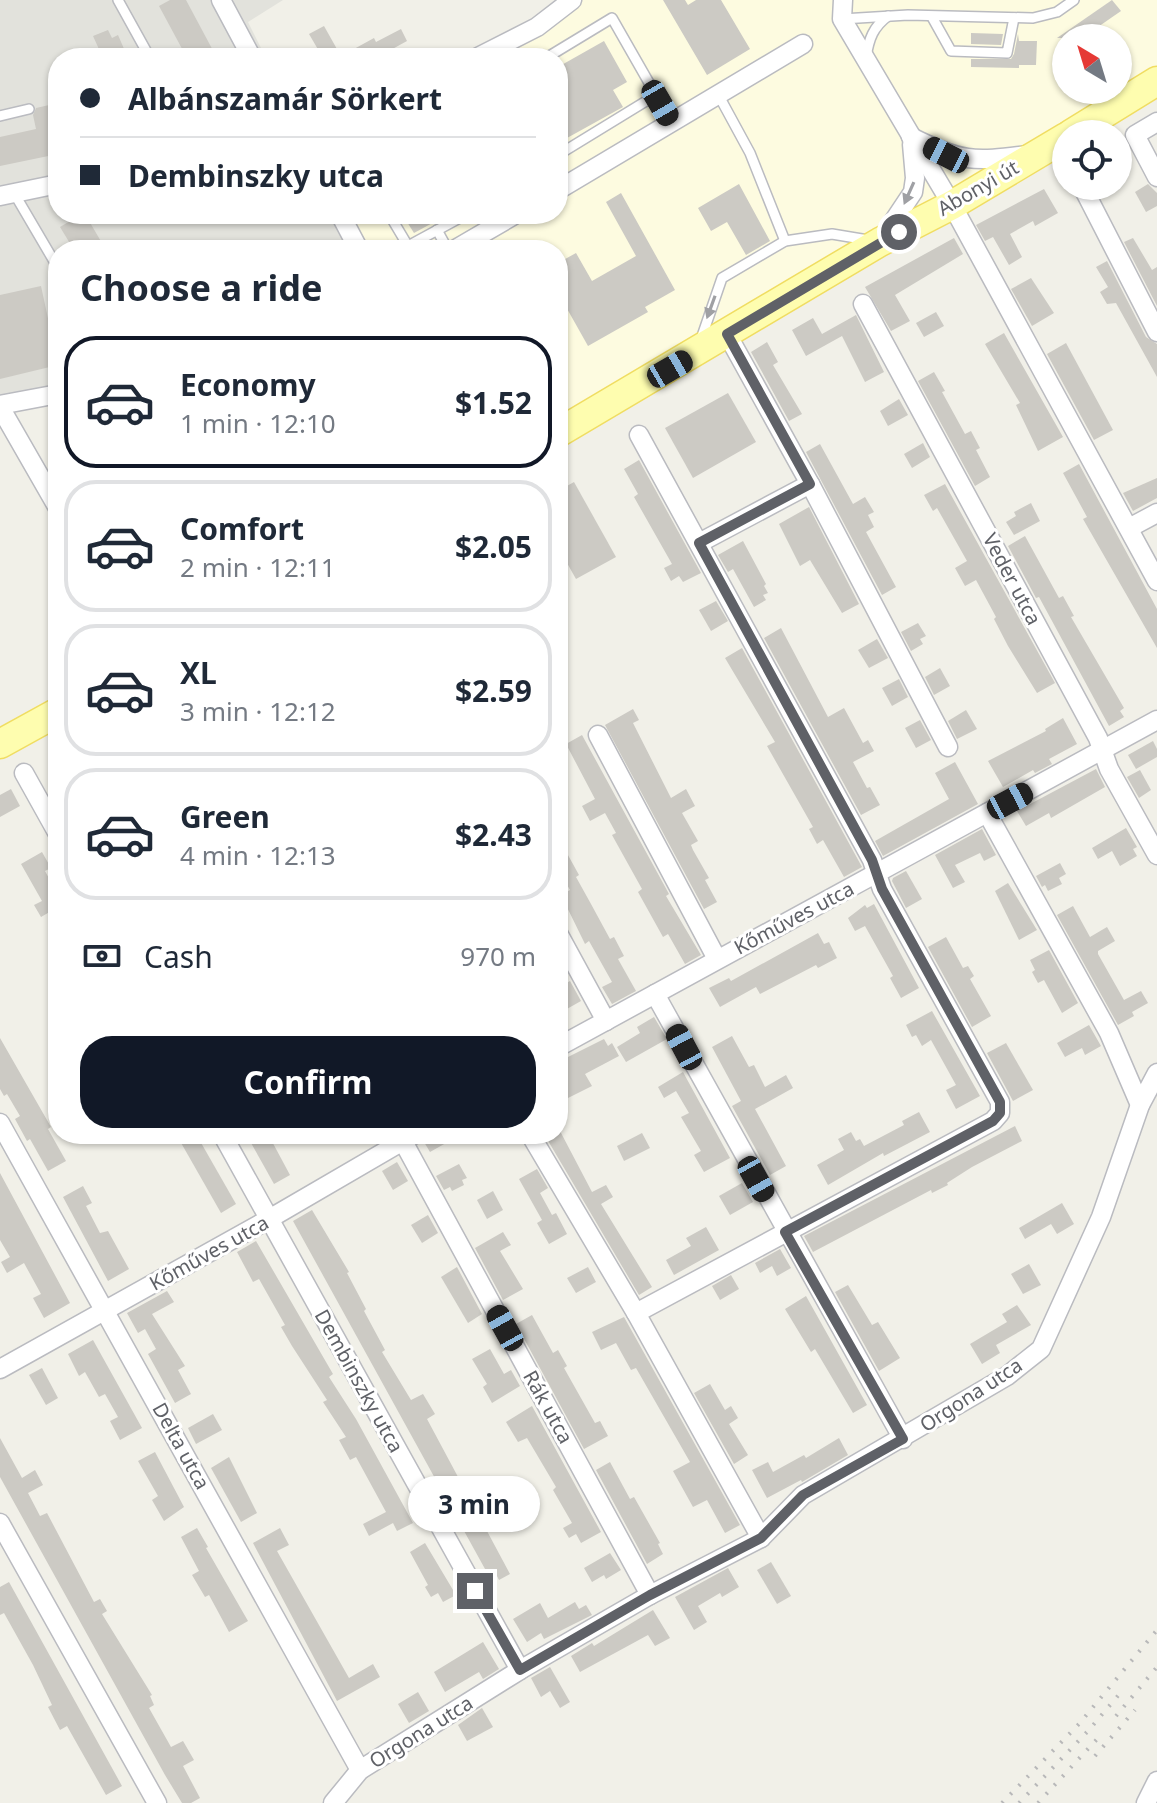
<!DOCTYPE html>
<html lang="en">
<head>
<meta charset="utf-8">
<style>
	:root { --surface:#fff; --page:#f6f6f7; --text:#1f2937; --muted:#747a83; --line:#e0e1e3; --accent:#111827 }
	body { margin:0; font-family:"Noto Sans",sans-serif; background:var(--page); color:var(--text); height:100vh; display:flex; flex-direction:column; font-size:30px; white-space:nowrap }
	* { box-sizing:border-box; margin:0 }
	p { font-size:26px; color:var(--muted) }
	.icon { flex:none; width:44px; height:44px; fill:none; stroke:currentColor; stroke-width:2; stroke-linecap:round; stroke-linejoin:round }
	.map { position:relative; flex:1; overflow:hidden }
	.panel { position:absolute; left:48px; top:240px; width:520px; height:904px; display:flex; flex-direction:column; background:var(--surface); border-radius:32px; box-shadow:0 2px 6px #0004 }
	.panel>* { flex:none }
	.hud { position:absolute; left:48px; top:48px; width:520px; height:176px; border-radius:32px; box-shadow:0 2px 6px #0004; display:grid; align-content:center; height:176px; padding:0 32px; background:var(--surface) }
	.needle { width:52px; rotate:322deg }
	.fabs { position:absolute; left:1052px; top:24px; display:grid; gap:16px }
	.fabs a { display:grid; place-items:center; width:80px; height:80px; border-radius:50%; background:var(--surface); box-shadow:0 2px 6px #0004; font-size:40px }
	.end { position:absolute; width:36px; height:36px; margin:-18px; border:10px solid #5f6167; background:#fff; box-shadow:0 0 0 4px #fff }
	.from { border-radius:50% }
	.bubble { position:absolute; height:56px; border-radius:28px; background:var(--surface); box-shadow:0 2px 6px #0004; font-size:26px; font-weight:700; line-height:56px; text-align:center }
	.car { position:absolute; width:24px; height:48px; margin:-24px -12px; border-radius:10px; box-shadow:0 0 6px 2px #0007; background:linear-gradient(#222 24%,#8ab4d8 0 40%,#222 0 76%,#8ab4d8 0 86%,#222 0) }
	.hud b { display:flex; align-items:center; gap:28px; height:76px; font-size:30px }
	.hud b+b { border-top:2px solid var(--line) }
	.hud i { width:20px; height:20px; background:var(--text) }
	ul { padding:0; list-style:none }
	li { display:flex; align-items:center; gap:24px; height:132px; margin:0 16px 12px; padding:0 16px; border:4px solid var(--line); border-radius:32px }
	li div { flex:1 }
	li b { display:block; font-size:30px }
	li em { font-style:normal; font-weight:700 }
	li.current { border-color:var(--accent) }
	li>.icon { width:72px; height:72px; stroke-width:1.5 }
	h2 { padding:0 32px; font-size:36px; line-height:96px }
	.pay { display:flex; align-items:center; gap:20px; height:88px; padding:0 32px; font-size:30px }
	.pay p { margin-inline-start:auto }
	.primary-button { display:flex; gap:16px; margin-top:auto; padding:16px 32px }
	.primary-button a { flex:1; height:92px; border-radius:32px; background:var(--accent); color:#fff; font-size:32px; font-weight:700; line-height:92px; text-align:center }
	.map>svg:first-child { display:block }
	.commercial { fill:#fdfbe0; fill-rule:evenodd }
	.industrial { fill:#e2e2dc }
	.building { fill:#cccac4 }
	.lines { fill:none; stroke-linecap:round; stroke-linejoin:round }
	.lane-casing { stroke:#babbc0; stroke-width:12 }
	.street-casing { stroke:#babbc0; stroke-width:21 }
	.primary-casing { stroke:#f0dd62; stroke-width:31 }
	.lane { stroke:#fff; stroke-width:9 }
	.street { stroke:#fff; stroke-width:18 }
	.primary { stroke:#fefdaf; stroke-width:28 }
	.rail { stroke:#b8b8b9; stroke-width:4; stroke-dasharray:2 10; stroke-linecap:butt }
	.oneway { fill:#9fa0a4 }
	.route { stroke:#5f6167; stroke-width:10 }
	.labels { text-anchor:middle; stroke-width:6; stroke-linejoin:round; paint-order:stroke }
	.street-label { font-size:20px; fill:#5f6167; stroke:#fff }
</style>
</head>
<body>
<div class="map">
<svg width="1157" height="1803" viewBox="0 0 1157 1803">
	<rect width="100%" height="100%" fill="#f1f0e8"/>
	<path class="commercial" d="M567,0H1157V66L988,173L558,422V250H366L347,214H558V58H470ZM1066,38H1118V90H1066Z"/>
	<path class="industrial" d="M0,0H283L248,22L266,58H58V214H347L366,250H58V392L0,410Z"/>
	<g class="building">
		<path d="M170,0H186L217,58H187L159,6Z"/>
		<path d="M663,0H685L688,5L696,0H721L750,49L707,75Z"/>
		<path d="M1112,0L1121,11L1082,38H1057Z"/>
		<path d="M324,26L342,58H323L309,34Z"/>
		<path d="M401,29L407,41L376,58H359L354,49L374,38L376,42Z"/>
		<path d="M108,30L112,38L118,35L128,58H103L93,36Z"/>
		<path d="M971,33L1003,34L1001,45L971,44Z"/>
		<path d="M1018,34L1019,41H1037L1036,65H1019V68L971,67V59H1011L1014,54Z"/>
		<path d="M604,41L627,82L613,90L623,107L558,143V67Z"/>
		<path d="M58,103V154L0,166V137L36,129L33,115L36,108Z"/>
		<path d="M739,184L770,241L746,255L727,222L711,231L698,208Z"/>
		<path d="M1148,184L1157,193V206L1146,212L1135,192Z"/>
		<path d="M1044,189L1058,213L1035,226L1033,221L1010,234L1022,257L1009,265L993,237L985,241L976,225Z"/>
		<path d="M621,193L675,290L645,307L648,312L588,346L561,298L568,294L558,275V263L576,253L592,281L636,256L606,202Z"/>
		<path d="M82,214H85L106,250H74L60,227Z"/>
		<path d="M402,214H449L414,233Z"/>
		<path d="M954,238L963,254L895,295L910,321L891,331L865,287Z"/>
		<path d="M1133,238L1152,270L1157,267V306L1124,242Z"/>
		<path d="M1107,261L1146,337L1157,344V377L1116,303L1107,304L1100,292L1108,287L1096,267Z"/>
		<path d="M1031,278L1054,313L1032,326L1011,289Z"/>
		<path d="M41,286L58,365L0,379V295Z"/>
		<path d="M936,312L944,326L924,337L916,323Z"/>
		<path d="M856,315L884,372L865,382L842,336L806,356L792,330L813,318L822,334Z"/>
		<path d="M1004,333L1063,437L1038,451L1016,405L1020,403L985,344Z"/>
		<path d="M767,342L778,362L773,365L802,414L789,421L751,352Z"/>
		<path d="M1066,343L1113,430L1094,440L1047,354Z"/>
		<path d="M934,372L945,391L942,392L965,434L971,431L980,448L976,450L990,477L975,486L918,381Z"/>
		<path d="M728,393L756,442L693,478L665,428Z"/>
		<path d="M899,399L908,415L888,426L880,411Z"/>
		<path d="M923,443L930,457L912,468L904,454Z"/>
		<path d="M820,444L853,504L865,497L874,512L868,515L874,527L866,532L896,587L882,595L806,452Z"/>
		<path d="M639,460L701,573L683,582L679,576L671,581L664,568L672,564L634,497L638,494L624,469Z"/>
		<path d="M1079,464L1157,609V648L1083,519L1087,517L1063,473Z"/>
		<path d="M1157,478V498L1133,511L1123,493Z"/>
		<path d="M574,482L616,557L576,579L558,547V491Z"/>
		<path d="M945,484L1055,683L1037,693L1008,646L994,619L996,617L976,580L965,586L955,568L967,561L937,508L933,511L924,495Z"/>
		<path d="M1031,503L1040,521L1014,535L1006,522L1016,516L1014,512Z"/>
		<path d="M809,507L859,604L842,613L810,560L800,566L779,524Z"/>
		<path d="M1025,536L1059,598L1063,596L1074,616L1071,617L1124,708L1120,711L1124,717L1109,726L1039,597L1036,598L1008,546Z"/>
		<path d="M743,541L766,584L764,586L768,593L763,595L766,600L754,607L733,569L728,572L718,555Z"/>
		<path d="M716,601L728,621L711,631L699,610Z"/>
		<path d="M918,623L926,636L920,639L923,644L911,651L901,632Z"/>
		<path d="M781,628L828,717L844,708L863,743L868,740L874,751L853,762L867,788L870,787L880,805L861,815L764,638Z"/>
		<path d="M877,639L888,658L869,668L858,650Z"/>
		<path d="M742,648L862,867L844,877L823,840L817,844L809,829L813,827L767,746L775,742L725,658Z"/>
		<path d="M940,668L950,686L934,695L925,677Z"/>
		<path d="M899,679L908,697L892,706L882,688Z"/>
		<path d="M633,709L639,720L633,723L671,798L686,789L695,806L682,813L698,841L691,845L693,850L709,878L705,880L717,902L704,909L605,725Z"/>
		<path d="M966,710L977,729L957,739L948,721Z"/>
		<path d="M1063,718L1077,744L1049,759L1052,764L1035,773L1033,770L1003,787L988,761L1046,731L1045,729Z"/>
		<path d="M920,720L931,740L916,748L905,728Z"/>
		<path d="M582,735L669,894L666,896L701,955L685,964L668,934L663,937L638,892L642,889L612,835L616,833L605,813L590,821L582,806L595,799L566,744Z"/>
		<path d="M1153,741L1157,749V757L1136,769L1128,755Z"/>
		<path d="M955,762L978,804L883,856L875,841L949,799L935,773Z"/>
		<path d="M1096,769L1105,787L1051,818L1049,813L1026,826L1017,811Z"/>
		<path d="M1140,770L1151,790L1139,798L1127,777Z"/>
		<path d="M11,789L20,806L0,817V795Z"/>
		<path d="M1126,828L1137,847L1133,849L1137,856L1120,866L1112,851L1098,859L1092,848Z"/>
		<path d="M982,829L996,855L984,861L980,853L955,865L965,882L953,888L935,855Z"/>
		<path d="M558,837L579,875L576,877L591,904L610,939L614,937L624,956L618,959L636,991L612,1004L602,987L612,982L589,941L585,944L561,895L570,890L558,869Z"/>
		<path d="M42,852L51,868L45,871L58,895V907L41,917L34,905L42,901L21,864Z"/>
		<path d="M1060,863L1066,874L1059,878L1062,884L1048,891L1045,885L1042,887L1036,876Z"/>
		<path d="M906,871L922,899L906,908L892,881L893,878Z"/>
		<path d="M1008,883L1037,930L1019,940L995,891Z"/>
		<path d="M874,904L919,988L901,998L890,978L893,976L865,926L855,931L848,918L865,905L867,908Z"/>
		<path d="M1073,906L1090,937L1107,927L1115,941L1098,951V954L1124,1000L1141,991L1148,1003L1132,1012L1134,1016L1118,1025L1057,915Z"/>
		<path d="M818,933L824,944L829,942L837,958L818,968L816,965L760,994L756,987L720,1007L709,988L729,978L731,981Z"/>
		<path d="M946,937L963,968L968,966L974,976L970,979L991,1016L972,1027L928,947Z"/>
		<path d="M1049,950L1078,1003L1062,1013L1044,980L1038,983L1032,972L1035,970L1030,960Z"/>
		<path d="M570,981L581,1001L558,1014V988Z"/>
		<path d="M932,1011L980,1096L956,1109L946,1090L956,1085L931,1040L922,1046L916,1035L912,1037L906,1025Z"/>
		<path d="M654,1017L667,1039L626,1062L617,1047L640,1033L637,1027Z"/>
		<path d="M1089,1025L1101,1046L1085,1055L1082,1048L1065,1057L1057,1043Z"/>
		<path d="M732,1036L749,1067L754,1065L765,1087L786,1075L793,1088L755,1109L786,1166L770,1175L732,1106L741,1101L712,1047Z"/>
		<path d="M0,1038L51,1127L48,1129L66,1161L48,1171L30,1139L27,1141L15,1119L20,1116L7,1094L4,1096L0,1089Z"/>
		<path d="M604,1039L608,1046L612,1043L619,1056L585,1074L592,1086L558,1103V1062Z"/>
		<path d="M1006,1043L1033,1090L1013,1101L987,1053Z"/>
		<path d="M683,1072L730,1158L704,1172L694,1155L701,1151L681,1117L689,1113L676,1091L664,1098L658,1087Z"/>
		<path d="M919,1112L930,1132L884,1156L883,1153L828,1185L817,1165L844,1150L838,1139L851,1132L856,1141L860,1139L864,1146L904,1125L902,1121Z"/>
		<path d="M1015,1126L1022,1141L972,1167L947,1183L948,1185L932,1193L931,1190L813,1252L804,1236Z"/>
		<path d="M560,1131L592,1192L606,1185L613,1197L601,1204L652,1287L639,1295L547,1139Z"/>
		<path d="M642,1133L650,1148L624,1161L617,1146Z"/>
		<path d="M176,1134H196L236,1204L221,1213Z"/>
		<path d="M246,1134H268L290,1175L274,1184Z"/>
		<path d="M427,1134H462L430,1152L424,1142Z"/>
		<path d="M397,1162L408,1181L393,1190L382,1171Z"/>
		<path d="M459,1164L467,1178L462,1180L464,1185L452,1191L450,1187L444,1190L436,1176Z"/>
		<path d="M537,1169L548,1188L540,1193L552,1215L556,1213L567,1234L549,1244L537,1223L542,1220L519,1179Z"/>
		<path d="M0,1173L70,1303L44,1318L33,1298L41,1294L24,1263L7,1273L1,1262L10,1257L0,1240Z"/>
		<path d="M742,1183L753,1202L730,1215L719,1196Z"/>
		<path d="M83,1186L92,1203L86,1206L100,1233L108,1231L129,1269L108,1281L63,1197Z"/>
		<path d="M493,1191L503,1210L487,1219L477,1200Z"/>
		<path d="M1062,1203L1074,1224L1057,1234L1051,1224L1025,1239L1019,1228Z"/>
		<path d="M312,1210L349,1272L347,1273L366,1309L364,1311L385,1350L382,1352L411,1400L423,1394L435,1414L427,1419L510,1574L499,1580L496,1574L490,1578L293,1221Z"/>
		<path d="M428,1215L438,1233L422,1243L411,1225Z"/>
		<path d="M706,1227L719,1250L674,1275L666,1260L691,1246L686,1238Z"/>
		<path d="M503,1232L511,1245L500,1251L523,1289L503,1300L475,1248Z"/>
		<path d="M256,1241L333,1374L329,1377L356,1419L413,1523L397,1531L393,1523L369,1536L363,1524L386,1512L356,1457L350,1460L339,1440L346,1437L323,1402L327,1400L292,1346L281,1327L285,1325L259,1279L253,1282L237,1252Z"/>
		<path d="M780,1249L791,1268L777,1276L772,1266L760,1273L755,1263Z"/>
		<path d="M1029,1264L1041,1285L1023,1294L1011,1274Z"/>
		<path d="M457,1267L482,1314L468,1323L441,1277Z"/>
		<path d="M588,1267L596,1282L576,1293L567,1278Z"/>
		<path d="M731,1275L739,1289L720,1300L712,1286Z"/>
		<path d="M848,1285L872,1325L878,1322L900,1358L879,1371L835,1292Z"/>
		<path d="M167,1291L174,1302L152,1314L185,1366L178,1370L191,1394L175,1403L148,1354L156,1349L145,1329L138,1333L127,1313Z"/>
		<path d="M806,1296L867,1405L853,1413L815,1349L811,1352L785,1309Z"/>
		<path d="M1017,1305L1031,1325L996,1345L1000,1353L982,1364L970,1344L1007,1322L1002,1314Z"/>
		<path d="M532,1315L553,1353L558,1350L567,1366L564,1368L595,1423L600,1421L608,1436L584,1449L516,1324Z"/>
		<path d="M624,1317L740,1525L725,1533L707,1500L693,1507L673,1471L690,1462L636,1368L631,1370L616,1343L601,1350L592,1332Z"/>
		<path d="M93,1340L142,1428L120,1440L110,1421L118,1417L105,1394L99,1397L85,1372L79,1376L68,1354Z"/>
		<path d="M490,1349L504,1374L511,1370L520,1386L492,1403L483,1387L487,1384L472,1359Z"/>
		<path d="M42,1368L58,1398L46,1405L29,1375Z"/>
		<path d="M710,1384L725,1410L731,1406L738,1418L729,1424L748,1455L734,1464L694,1393Z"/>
		<path d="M532,1406L601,1532L581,1543L576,1534L569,1538L563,1528L572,1523L553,1490L556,1487L527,1438L518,1442L506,1422Z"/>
		<path d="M213,1414L222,1430L196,1444L188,1428Z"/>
		<path d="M0,1438L22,1478L35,1470L43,1485L28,1493L40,1516L47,1513L94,1602L100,1599L107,1611L102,1614L152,1695L150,1696L154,1705L149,1708L171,1747L183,1741L194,1760L183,1766L200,1798L191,1803H182L165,1775L0,1477Z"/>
		<path d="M839,1438L848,1455L802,1482L801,1480L767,1498L752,1470L768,1462L773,1472L804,1455L806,1458Z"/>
		<path d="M155,1452L184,1507L164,1521L152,1500L158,1496L138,1461Z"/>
		<path d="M229,1457L257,1513L241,1522L211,1468Z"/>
		<path d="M610,1462L630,1499L634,1497L660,1543L658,1544L663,1554L647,1564L596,1470Z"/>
		<path d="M197,1528L208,1547L206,1548L248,1621L229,1632L209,1595L205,1597L192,1575L199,1571L181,1537Z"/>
		<path d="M280,1528L289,1545L277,1551L349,1678L373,1664L380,1677L337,1701L253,1543Z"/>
		<path d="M425,1543L456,1595L443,1602L438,1593L431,1597L425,1587L428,1585L410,1552Z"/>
		<path d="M610,1553L621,1570L606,1579L604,1575L592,1582L584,1568Z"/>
		<path d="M771,1562L791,1596L777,1604L757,1570Z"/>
		<path d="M728,1568L739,1587L722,1597L720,1593L698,1606L707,1622L694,1630L675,1597Z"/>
		<path d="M9,1582L122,1786L106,1795L67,1726L60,1730L48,1707L52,1705L33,1665L4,1613L0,1615V1587Z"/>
		<path d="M575,1602L579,1609L586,1605L592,1615L544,1639L541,1633L527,1642L513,1619L540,1603L548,1618Z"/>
		<path d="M653,1610L670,1638L655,1646L648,1635L580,1672L571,1656L592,1643L594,1646Z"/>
		<path d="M483,1642L499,1669L483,1679L479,1672L445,1692L434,1672Z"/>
		<path d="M550,1667L570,1702L560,1708L550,1691L541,1697L531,1678Z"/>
		<path d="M418,1692L429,1711L409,1723L398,1704Z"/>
		<path d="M482,1708L493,1727L467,1741L458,1725Z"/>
	</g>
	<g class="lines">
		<defs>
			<g id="lane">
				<path d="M118,0L149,56"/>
				<path d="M932,17L951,51L1007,53L1014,18"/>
				<path d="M842,19L908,15L1033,18L1057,12L1074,0"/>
				<path d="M866,57C869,39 873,27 888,16"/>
				<path d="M546,58L612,18L656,95L558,155"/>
				<path d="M656,95L672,123"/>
				<path d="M719,96L750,153L785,241"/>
				<path d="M0,116L29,109"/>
				<path d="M14,193L58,268"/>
				<path d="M389,214L408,246L467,214"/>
				<path d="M437,230L448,250"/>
				<path d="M700,342L722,278L785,241L832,234L868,240"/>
			</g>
			<g id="street">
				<path d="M221,0L252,58"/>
				<path d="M843,0L842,19L952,205L1157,581"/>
				<path d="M476,58L537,27L572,0"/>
				<path d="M1157,122L1135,135L1157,177"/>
				<path d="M911,137C961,162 973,162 1027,155"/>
				<path d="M1082,186L1157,332"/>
				<path d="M558,190L803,44"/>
				<path d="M0,196L58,184"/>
				<path d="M340,214L359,250"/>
				<path d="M883,237L913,192L915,178L912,144"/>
				<path d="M454,250L516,214"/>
				<path d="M863,304L1098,738L1109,769L1157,855"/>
				<path d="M727,334L810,484L948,747"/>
				<path d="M0,405L58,394"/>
				<path d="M0,407L58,508"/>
				<path d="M1129,528L1157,513"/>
				<path d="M699,543L810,484"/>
				<path d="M598,735L717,959"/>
				<path d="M24,773L58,834"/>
				<path d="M987,813L1109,1033L1140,1105"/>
				<path d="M558,933L606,1021"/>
				<path d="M655,994L903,1439"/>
				<path d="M558,1047L1157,720"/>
				<path d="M0,1123L360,1770"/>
				<path d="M222,1134L520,1670"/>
				<path d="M399,1134L650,1595"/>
				<path d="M530,1134L636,1313L761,1538"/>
				<path d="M636,1313L993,1121L1000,1113V1102L882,889L872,860L639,435"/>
				<path d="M0,1369L269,1219L415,1134"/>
				<path d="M0,1523L157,1803"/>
				<path d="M333,1803L360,1770L520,1670L650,1595L761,1538L803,1495L1007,1376L1041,1349L1101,1217L1140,1105L1157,1073"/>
				<path d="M1146,1803L1157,1781"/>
			</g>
			<g id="primary">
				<path d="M1071,134L1157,81"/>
				<path d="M558,433L880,242L952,205L1066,137"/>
				<path d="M0,744L58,712"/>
			</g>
		</defs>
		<use href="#lane" class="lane-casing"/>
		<use href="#street" class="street-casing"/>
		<use href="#primary" class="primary-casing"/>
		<use href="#lane" class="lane"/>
		<use href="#street" class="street"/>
		<use href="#primary" class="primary"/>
		<g class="rail">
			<path d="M1116,1716L1157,1667"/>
			<path d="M1095,1756L1135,1710"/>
			<path d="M1002,1803L1079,1724L1157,1630"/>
			<path d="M1019,1803L1088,1731L1122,1691"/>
			<path d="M1038,1803L1098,1738"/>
		</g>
	</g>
	<defs><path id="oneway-solid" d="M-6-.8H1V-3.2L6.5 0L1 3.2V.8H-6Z" transform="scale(2)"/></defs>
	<g class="oneway">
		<use href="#oneway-solid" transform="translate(909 193) rotate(114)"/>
		<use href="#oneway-solid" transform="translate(711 307) rotate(110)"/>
	</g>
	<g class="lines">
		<path class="route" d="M475,1591L520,1670L650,1595L761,1538L803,1495L903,1439L785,1232L993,1121L1000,1113V1102L882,889L872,860L699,543L810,484L727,334L899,232"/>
	</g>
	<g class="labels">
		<g class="street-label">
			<text transform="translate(978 188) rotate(-30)" y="7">Abonyi út</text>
			<text transform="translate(1012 579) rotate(62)" y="7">Veder utca</text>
			<text transform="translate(794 918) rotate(-28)" y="7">Kőműves utca</text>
			<text transform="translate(209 1253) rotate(-29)" y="7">Kőműves utca</text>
			<text transform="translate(359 1381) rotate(61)" y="7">Dembinszky utca</text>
			<text transform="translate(971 1395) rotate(-33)" y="7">Orgona utca</text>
			<text transform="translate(548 1407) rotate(61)" y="7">Rák utca</text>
			<text transform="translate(181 1446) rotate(61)" y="7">Delta utca</text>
			<text transform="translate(421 1732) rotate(-32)" y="7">Orgona utca</text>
		</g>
	</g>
</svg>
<div class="fabs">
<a><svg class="needle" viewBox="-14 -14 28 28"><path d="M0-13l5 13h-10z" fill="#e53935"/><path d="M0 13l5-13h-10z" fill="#747a83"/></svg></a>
<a><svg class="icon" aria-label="locate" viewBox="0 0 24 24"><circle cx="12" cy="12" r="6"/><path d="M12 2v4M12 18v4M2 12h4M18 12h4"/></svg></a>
</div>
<i class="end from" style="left:899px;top:232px"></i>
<i class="end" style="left:475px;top:1591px"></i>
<div class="bubble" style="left:408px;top:1476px;width:132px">3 min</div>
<i class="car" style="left:660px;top:103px;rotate:150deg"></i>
<i class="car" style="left:946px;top:155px;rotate:297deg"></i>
<i class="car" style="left:670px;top:369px;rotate:60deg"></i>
<i class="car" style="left:1010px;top:801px;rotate:62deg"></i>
<i class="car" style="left:684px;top:1047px;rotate:332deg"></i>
<i class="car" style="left:756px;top:1179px;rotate:151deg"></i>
<i class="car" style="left:505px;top:1328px;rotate:331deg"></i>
<div class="hud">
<b><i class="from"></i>Albánszamár Sörkert</b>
<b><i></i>Dembinszky utca</b>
</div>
<section class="panel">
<h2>Choose a ride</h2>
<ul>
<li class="current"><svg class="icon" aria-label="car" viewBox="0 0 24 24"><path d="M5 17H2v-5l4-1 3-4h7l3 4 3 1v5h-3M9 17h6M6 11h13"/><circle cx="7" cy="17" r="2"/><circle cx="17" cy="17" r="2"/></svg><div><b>Economy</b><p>1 min · 12:10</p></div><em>$1.52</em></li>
<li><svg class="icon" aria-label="car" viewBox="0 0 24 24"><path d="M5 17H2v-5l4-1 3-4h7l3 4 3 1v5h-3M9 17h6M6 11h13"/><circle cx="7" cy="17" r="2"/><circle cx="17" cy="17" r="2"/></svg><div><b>Comfort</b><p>2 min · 12:11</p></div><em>$2.05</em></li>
<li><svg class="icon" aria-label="car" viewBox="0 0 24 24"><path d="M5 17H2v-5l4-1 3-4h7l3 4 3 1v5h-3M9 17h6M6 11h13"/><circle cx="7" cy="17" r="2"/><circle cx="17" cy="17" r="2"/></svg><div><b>XL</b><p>3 min · 12:12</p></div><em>$2.59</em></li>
<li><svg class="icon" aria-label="car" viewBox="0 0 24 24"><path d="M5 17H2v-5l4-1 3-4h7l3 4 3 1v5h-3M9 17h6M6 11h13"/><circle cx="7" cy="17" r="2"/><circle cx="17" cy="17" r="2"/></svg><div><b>Green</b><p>4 min · 12:13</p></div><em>$2.43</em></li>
</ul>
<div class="pay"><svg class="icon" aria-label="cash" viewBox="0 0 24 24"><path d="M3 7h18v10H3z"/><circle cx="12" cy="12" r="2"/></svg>Cash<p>970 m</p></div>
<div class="primary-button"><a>Confirm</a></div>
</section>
</div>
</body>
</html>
